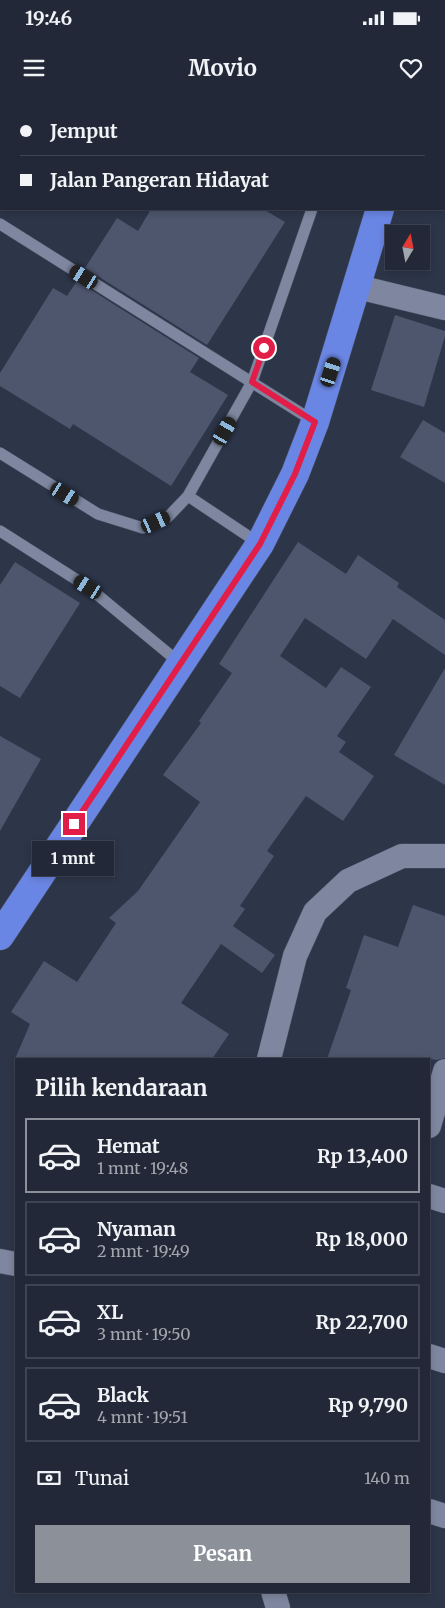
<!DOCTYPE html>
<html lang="id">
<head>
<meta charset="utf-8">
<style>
	:root { --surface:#222837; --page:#2e3442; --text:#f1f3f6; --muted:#a2a6ad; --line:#3f4452; --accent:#8c9099 }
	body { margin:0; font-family:Merriweather,serif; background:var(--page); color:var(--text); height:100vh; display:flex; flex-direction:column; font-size:19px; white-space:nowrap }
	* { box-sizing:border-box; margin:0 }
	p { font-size:16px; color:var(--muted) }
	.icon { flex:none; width:28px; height:28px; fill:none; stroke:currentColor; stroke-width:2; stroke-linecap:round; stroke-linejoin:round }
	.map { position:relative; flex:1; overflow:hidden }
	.panel { position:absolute; left:15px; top:958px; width:415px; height:535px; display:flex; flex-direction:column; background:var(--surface); border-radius:0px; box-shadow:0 2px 8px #0003,0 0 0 1px var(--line) }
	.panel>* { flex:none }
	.top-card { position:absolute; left:0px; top:0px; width:445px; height:110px; box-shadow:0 2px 8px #0003,0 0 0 1px var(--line); display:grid; align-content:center; height:110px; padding:0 20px; background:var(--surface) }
	.needle { width:32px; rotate:10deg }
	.fabs { position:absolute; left:385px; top:125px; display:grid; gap:10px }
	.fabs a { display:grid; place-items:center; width:45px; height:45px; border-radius:0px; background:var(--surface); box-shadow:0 2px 8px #0003,0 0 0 1px var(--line); font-size:25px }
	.end { position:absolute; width:22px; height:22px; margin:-11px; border:6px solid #e11d48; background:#fff; box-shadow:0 0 0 2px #fff }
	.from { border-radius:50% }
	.bubble { position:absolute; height:35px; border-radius:0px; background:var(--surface); box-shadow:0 2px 8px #0003,0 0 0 1px var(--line); font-size:16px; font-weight:700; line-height:35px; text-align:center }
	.car { position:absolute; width:15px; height:30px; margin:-15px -8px; border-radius:6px; box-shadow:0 0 4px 1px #0007; background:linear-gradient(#222 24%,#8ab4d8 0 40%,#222 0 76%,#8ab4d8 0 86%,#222 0) }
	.top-card b { display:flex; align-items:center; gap:18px; height:48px; font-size:19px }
	.top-card b+b { border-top:1px solid var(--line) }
	.top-card i { width:12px; height:12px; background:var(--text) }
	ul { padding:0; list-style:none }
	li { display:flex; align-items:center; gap:15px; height:75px; margin:0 10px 8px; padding:0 10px; border:2px solid var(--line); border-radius:0px }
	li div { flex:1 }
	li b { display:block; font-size:19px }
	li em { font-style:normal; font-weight:700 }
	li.selected { border-color:var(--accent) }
	li>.icon { width:45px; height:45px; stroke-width:1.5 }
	h2 { padding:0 20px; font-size:22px; line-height:60px }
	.pay { display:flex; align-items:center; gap:12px; height:55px; padding:0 20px; font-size:19px }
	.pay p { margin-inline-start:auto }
	.primary-button { display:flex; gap:10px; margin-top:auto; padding:10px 20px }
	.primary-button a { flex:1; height:58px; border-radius:0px; background:var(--accent); color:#fff; font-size:20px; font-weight:700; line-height:58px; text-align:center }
	.status { display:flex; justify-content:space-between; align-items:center; height:35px; padding:0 25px; background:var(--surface); direction:ltr }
	.status svg { height:14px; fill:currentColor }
	header { display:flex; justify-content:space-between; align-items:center; height:65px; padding:0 20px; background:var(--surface); font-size:22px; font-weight:700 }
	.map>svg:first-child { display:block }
	.building { fill:#4e566d }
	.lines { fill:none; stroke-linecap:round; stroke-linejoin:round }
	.service-casing { stroke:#4d5365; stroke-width:12 }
	.minor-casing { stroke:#4d5365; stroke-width:25 }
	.trunk-casing { stroke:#4d5365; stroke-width:29 }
	.service { stroke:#7e879f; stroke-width:11 }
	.minor { stroke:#7e879f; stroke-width:24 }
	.trunk { stroke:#6a86e4; stroke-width:28 }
	.route { stroke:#e11d48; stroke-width:6 }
</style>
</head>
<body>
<div class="status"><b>19:46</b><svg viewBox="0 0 49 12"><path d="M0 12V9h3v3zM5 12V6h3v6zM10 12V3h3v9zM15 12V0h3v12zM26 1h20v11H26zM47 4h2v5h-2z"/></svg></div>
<header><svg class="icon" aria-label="menu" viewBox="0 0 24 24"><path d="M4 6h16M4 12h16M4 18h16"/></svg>Movio<svg class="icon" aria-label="heart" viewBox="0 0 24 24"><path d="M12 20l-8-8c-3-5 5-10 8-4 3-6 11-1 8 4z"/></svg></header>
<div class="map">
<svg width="445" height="1508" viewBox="0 0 445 1508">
	<rect width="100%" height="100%" fill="#2d3549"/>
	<g class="building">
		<path d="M151,109H263L285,122L207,245L85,168L117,118L138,131Z"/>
		<path d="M77,181L199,258L190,272L228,295L171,386L73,324L70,329L0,286V273L53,188L67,196Z"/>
		<path d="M395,215L445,231V236L424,307L371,290Z"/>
		<path d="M423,320L445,333V383L400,357Z"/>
		<path d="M298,442L346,474L358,455L399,483L397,487L445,520V555L393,519L366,559L305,518L280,556L326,588L341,567L371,587L337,636L346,642L339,652L374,676L343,721L306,696L267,751L274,756L240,806L245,809L233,826L275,855L262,873L221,844L181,903L229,934L212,959H15L30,924L11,912L44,861L77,882L116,823L109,818L138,791L200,702L163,675L201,623L199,621L232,573L219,564Z"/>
		<path d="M15,462L80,503L20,598L0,586V485Z"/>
		<path d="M445,568V685L394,655Z"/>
		<path d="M0,636L41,659L0,731Z"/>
		<path d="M413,805L445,816V958L436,960L431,959H327L351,890L346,888L364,835L398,847Z"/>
	</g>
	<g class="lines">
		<defs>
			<g id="service">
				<path d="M59,0L65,1"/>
				<path d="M198,1V0"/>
				<path d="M0,124L315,322"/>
				<path d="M0,353L98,414L143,428L168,417L188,396L252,282L312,109"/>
				<path d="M188,396L260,444"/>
				<path d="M0,431L88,487L181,564"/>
			</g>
			<g id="minor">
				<path d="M358,187L445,208"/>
				<path d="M269,959L295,856L315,812L348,781L402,756H445"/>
				<path d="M429,1026L445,971"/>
				<path d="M429,1096L445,1101"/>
				<path d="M0,1161L16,1164"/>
				<path d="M429,1256L445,1261"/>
				<path d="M429,1411L445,1416"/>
				<path d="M273,1491L278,1508"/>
			</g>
			<g id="trunk">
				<path d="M407,1L408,0"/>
				<path d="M0,836L260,444L295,374L315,322L380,109"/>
			</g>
		</defs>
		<use href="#service" class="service-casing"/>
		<use href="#minor" class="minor-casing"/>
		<use href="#trunk" class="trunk-casing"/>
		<use href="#service" class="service"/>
		<use href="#minor" class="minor"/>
		<use href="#trunk" class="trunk"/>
	</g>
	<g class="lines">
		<path class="route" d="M74,724L260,444L295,374L315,322L252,282L264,248"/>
	</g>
</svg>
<div class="fabs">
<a><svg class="needle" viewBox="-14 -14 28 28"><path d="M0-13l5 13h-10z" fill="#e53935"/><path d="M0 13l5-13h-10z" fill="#a2a6ad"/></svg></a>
</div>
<i class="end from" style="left:264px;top:248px"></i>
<i class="end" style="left:74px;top:724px"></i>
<div class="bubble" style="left:32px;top:741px;width:82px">1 mnt</div>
<i class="car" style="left:84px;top:177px;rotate:302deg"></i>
<i class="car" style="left:331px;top:272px;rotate:18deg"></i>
<i class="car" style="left:225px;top:331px;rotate:30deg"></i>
<i class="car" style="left:65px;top:394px;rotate:121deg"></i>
<i class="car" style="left:156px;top:422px;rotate:66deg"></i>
<i class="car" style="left:88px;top:487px;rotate:303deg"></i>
<div class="top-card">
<b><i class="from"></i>Jemput</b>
<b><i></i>Jalan Pangeran Hidayat</b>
</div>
<section class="panel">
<h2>Pilih kendaraan</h2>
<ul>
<li class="selected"><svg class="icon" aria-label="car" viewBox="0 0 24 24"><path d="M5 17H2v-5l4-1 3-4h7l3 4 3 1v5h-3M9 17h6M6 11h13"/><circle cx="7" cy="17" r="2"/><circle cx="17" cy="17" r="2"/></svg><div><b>Hemat</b><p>1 mnt · 19:48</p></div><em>Rp 13,400</em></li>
<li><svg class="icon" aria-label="car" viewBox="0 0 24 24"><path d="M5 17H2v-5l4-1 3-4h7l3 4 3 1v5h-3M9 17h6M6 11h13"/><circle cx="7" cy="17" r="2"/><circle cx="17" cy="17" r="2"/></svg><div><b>Nyaman</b><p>2 mnt · 19:49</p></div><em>Rp 18,000</em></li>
<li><svg class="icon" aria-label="car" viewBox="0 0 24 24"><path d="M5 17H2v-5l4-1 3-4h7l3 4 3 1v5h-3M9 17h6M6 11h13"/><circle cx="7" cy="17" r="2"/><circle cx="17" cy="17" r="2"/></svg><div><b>XL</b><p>3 mnt · 19:50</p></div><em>Rp 22,700</em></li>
<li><svg class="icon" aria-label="car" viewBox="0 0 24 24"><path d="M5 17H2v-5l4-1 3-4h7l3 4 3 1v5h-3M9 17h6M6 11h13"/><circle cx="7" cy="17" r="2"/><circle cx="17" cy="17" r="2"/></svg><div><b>Black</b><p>4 mnt · 19:51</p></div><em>Rp 9,790</em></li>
</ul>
<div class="pay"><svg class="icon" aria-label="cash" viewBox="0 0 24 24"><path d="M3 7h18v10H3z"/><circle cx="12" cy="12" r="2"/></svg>Tunai<p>140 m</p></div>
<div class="primary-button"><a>Pesan</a></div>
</section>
</div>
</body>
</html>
